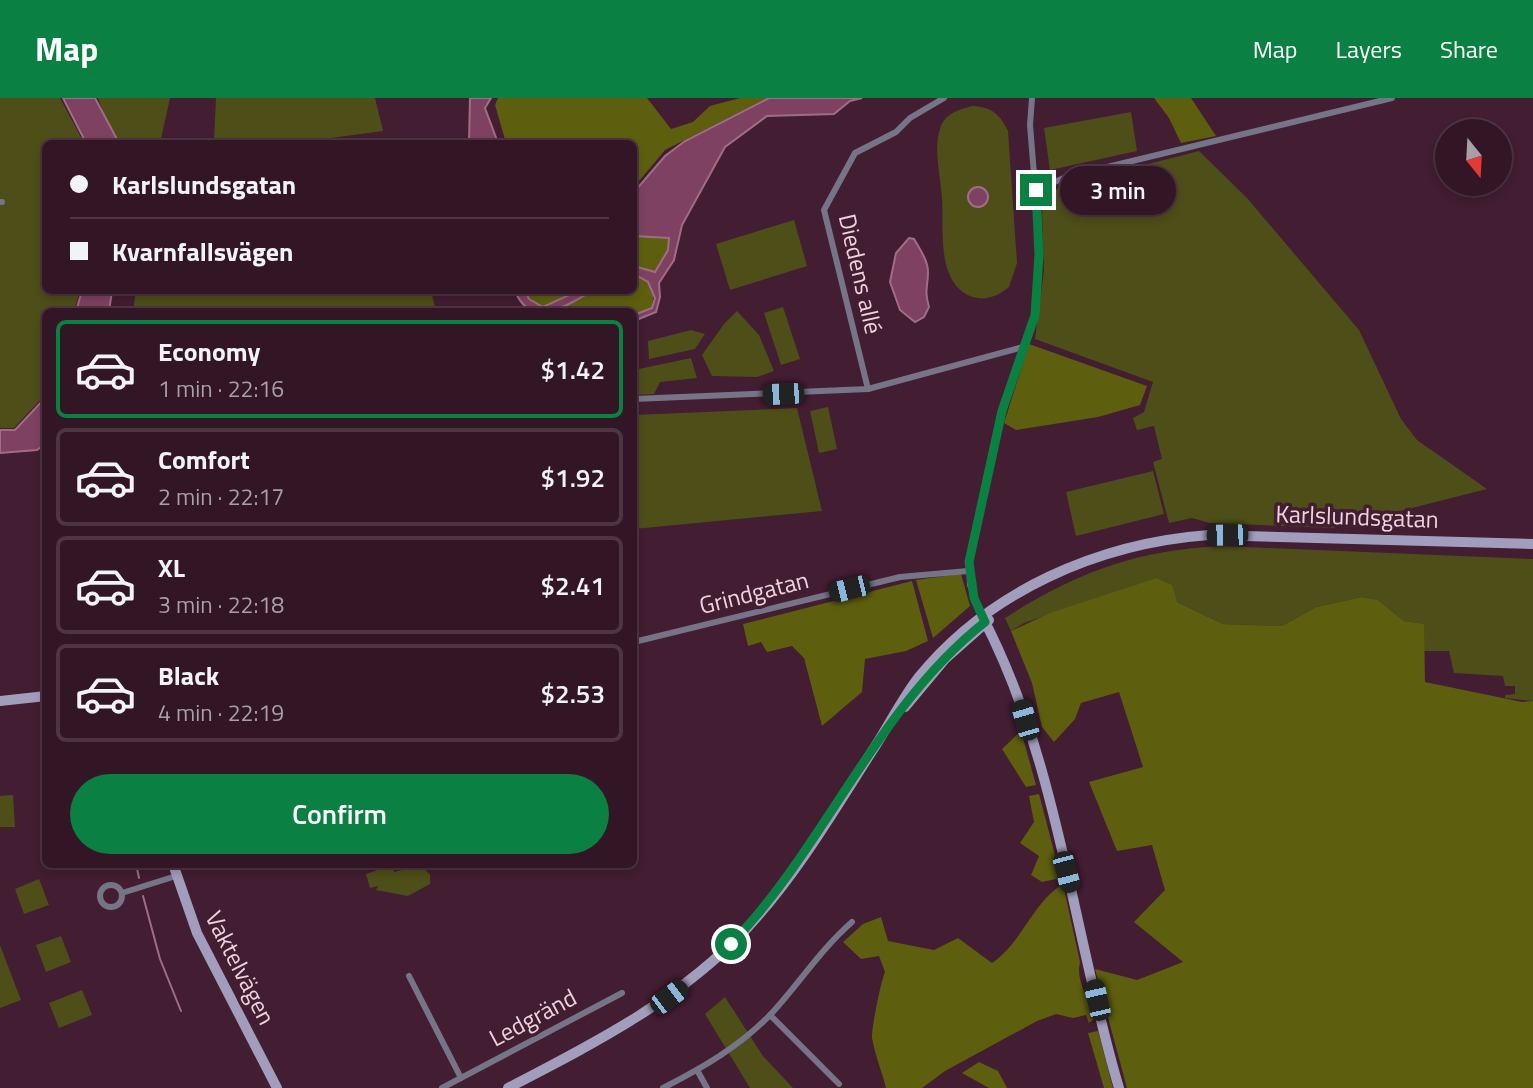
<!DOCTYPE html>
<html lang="en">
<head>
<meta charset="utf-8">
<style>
	:root { --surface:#321625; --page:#3d2332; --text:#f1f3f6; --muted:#a89fa7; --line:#4d3542; --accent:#0b8043 }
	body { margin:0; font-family:"Titillium Web",sans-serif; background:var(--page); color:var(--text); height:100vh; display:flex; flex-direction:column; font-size:26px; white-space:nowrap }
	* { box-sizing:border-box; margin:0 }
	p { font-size:23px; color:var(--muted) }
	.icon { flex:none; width:38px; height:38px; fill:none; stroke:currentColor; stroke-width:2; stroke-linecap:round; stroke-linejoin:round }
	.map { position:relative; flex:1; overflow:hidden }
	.drawer { position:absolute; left:42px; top:210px; width:595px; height:560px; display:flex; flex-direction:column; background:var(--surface); border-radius:10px; box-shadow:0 4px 10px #0003,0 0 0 2px var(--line) }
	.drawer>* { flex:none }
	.top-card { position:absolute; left:42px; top:42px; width:595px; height:154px; border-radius:10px; box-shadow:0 4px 10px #0003,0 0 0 2px var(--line); display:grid; align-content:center; height:154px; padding:0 28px; background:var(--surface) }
	.needle { width:46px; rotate:162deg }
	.controls { position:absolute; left:1435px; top:21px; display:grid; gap:14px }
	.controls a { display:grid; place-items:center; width:77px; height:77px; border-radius:50%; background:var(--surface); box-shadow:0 4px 10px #0003,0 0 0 2px var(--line); font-size:35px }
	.end { position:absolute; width:32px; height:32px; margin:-16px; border:9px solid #0b8043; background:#fff; box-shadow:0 0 0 4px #fff }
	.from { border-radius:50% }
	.bubble { position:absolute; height:49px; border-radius:24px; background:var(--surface); box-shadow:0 4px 10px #0003,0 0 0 2px var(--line); font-size:23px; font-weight:600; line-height:49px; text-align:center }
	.car { position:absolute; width:21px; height:42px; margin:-21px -10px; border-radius:9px; box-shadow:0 0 5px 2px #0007; background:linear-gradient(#222 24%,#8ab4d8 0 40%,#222 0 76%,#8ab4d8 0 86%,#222 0) }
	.top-card b { display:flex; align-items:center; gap:24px; height:66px; font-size:26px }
	.top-card b+b { border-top:2px solid var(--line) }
	.top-card i { width:18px; height:18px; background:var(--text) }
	ul { padding:12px 0 0; list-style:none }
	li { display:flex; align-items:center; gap:21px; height:98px; margin:0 14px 10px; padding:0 14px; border:4px solid var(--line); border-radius:10px }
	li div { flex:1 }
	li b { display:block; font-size:26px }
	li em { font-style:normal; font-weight:600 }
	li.on { border-color:var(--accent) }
	li>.icon { width:63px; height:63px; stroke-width:1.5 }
	.action { display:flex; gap:14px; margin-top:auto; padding:14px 28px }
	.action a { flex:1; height:80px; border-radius:42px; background:var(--accent); color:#fff; font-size:28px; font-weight:600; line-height:80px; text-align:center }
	header { display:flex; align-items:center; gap:42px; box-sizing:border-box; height:98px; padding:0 35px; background:var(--accent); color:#fff }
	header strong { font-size:33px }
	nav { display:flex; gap:38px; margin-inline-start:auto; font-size:24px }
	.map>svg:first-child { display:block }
	.green { fill:#4e4e19 }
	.forest { fill:#5e5e0f }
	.water { fill:#7f4161; stroke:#a06d86; stroke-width:2 }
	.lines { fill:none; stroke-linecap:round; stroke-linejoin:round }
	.stream { stroke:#a06d86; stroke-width:2 }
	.street { stroke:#767588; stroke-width:6 }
	.secondary { stroke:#a19ebd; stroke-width:10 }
	.route { stroke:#0b8043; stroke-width:9 }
	.labels { text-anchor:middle; stroke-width:7; stroke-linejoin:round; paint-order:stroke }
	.street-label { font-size:24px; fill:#edd3de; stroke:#431d31 }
</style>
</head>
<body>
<header>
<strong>Map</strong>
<nav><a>Map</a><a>Layers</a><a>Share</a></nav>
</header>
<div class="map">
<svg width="1533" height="990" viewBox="0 0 1533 990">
	<rect width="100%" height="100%" fill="#431d31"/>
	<g class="green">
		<path d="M0,0H60L84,45L46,46V192L80,193L74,213L46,214L45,297L14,330H0Z"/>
		<path d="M98,0H170L160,45H115Z"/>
		<path d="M216,0H375L383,33L294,45H220L214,42Z"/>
		<path d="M973,8C991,9 1000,16 1008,33L1017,165L1009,189C998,198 984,204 970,198C936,183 944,131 942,101C941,80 933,51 940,31C944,16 959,11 973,8Z"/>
		<path d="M1131,14L1137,53L1050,72L1044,30Z"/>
		<path d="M1199,53L1247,100L1359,232L1401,321L1417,342L1487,391L1333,430L1210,425L1192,420L1169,425L1153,364L1162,361L1154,328L1137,332L1133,320L1144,314L1153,284L1035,241L1044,172L1042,115L1044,104L1059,89Z"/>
		<path d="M794,122L807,168L730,192L716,146Z"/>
		<path d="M136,193H431L436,213H133Z"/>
		<path d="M783,209L800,261L781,267L764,215Z"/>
		<path d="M737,213L759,237L774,273L757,279L712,278L702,257L724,226Z"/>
		<path d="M691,232L705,236L695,251L649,261L648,243Z"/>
		<path d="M691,260L697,280L660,284L654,296L634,297V276L639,271Z"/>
		<path d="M828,309L837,351L819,355L810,313Z"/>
		<path d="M797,310L822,413L634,431V317Z"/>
		<path d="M1153,373L1164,416L1076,438L1066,394Z"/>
		<path d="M1221,448L1533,461V603L1505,600V597L1515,596V588H1505L1503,578L1454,575L1449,553H1424L1423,526L1404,523L1378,502L1362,499L1316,509L1282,528L1223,526L1177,504L1156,480L1024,525L1011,533L1005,520C1077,474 1137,452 1221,448Z"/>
		<path d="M13,697L15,729H0V698Z"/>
		<path d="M392,767L394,774L422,767L430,777V786L408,798L376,792L378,788L370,790L366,776Z"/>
		<path d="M39,781L49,807L24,816L15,791Z"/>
		<path d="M61,838L71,864L46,874L36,847Z"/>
		<path d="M0,847L21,902L0,910Z"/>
		<path d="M82,892L92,917L59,930L49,905Z"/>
		<path d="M725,899L763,958L793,990H750L705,916Z"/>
	</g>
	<g class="forest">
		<path d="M498,0H647L671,31L693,24L710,8L740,0H767L665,52L634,89V46L506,45L495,7Z"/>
		<path d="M1154,0H1191L1216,38L1181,45L1169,20Z"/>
		<path d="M648,137L669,140L668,152L655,174L634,168V138Z"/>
		<path d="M634,176L648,184L654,194L652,210L642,216L555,214L592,193L634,192Z"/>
		<path d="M525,193H578L543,209L529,201Z"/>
		<path d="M1029,246L1147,288L1140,307L1098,319L1016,332L1004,325Z"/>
		<path d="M961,476L970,508L933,540L916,482Z"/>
		<path d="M1156,480L1172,487L1177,504L1223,526L1282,528L1316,509L1362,499L1378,502L1404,523L1424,526L1425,584L1522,604L1533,603V990H1127L1095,871L1137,882L1183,864L1134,824L1165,792L1152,747L1117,753L1089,684L1143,669L1119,594L1081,605L1075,621L1054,644L1042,629L1032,585L1011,533L1050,515Z"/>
		<path d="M912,483L928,543L906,553L865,561L862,594L822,628L804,560L792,548L767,554L761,544L748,548L743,526Z"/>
		<path d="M1021,633L1036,687L1026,689L1002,651Z"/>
		<path d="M1039,696L1061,780L1042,784L1031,777L1039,758L1020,745L1034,724L1029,698Z"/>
		<path d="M1063,786L1080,864C1075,885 1091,901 1093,922L1089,925L1086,917L1073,920L1056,916L1037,923L945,973L922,990H886C882,974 875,957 872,940C871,932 881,883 885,874L879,858L861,861L843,844L863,826L881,819L888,843L934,852L958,840L992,865C1022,845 1032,805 1063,786Z"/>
		<path d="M1098,933L1113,990H1104L1088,935Z"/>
		<path d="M979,964L998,973L1007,990H989L962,975Z"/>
	</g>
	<g class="water">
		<path d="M63,0H95L119,45H86Z"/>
		<path d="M470,0H491L485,10L498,45H469Z"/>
		<path d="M769,0H862L850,3L834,16L767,18L725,49L682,127L674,162L659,185L660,199L656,214L634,223V217L652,210L655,200L648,184L634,176V168L655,174L668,152L669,140L634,138V94L665,58L685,43Z"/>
		<circle cx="978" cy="99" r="10"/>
		<path d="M909,140L914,141C920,151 928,163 928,174C928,189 924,192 929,209L924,219L915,224L900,212L890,184L896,155Z"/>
		<path d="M82,193H112L109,213H76Z"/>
		<path d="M515,193H525L529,201L543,209L578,193H592C566,208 531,232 515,193Z"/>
		<path d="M45,300V346L37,352L0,355V332H15Z"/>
	</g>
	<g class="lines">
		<g class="stream">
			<path d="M136,766L139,780"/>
			<path d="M143,798L160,861L181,913"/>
		</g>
		<g class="street">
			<path d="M1036,92L1066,79L1392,0"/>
			<path d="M0,104H2"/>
			<path d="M868,291L824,112L855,55L896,34L910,20L944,0"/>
			<path d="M634,301L868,291L1023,249"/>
			<path d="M982,518L970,487L969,465L1001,313L1035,217L1039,138L1030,27L1032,0"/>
			<path d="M634,544L900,479L968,473"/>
			<circle cx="111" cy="798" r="11"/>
			<path d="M122,795L176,778"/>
			<path d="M409,878L461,980"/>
			<path d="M770,917L839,986"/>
			<path d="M697,972L707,990"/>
			<path d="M442,990L622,895"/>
			<path d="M663,990C702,970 739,949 770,917C798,887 820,852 852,824"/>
		</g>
		<g class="secondary">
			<path d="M982,518C1058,662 1073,836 1119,990"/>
			<path d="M0,603L46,598"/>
			<path d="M905,609L945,561L989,522"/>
			<path d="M173,766L197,835L277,990"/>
			<path d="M508,990C595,945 680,902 748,829C798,775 836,709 876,647C890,625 902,601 918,580C988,493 1099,445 1209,437L1533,446"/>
		</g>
	</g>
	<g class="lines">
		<path class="route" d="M731,846C826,748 876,610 985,524L974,500L969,464L1002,313L1035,217L1039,157L1036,92"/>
	</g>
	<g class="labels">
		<g class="street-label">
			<text transform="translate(860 176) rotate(77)" y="8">Diedens allé</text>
			<text transform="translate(1357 419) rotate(2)" y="8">Karlslundsgatan</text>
			<text transform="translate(754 495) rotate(-14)" y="8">Grindgatan</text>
			<text transform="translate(240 870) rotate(63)" y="8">Vaktelvägen</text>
			<text transform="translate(533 920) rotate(-28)" y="8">Ledgränd</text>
		</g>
	</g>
</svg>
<div class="controls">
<a><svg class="needle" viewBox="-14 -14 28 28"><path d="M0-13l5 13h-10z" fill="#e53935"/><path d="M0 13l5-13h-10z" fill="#a89fa7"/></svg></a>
</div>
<i class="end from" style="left:731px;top:846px"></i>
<i class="end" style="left:1036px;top:92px"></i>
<div class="bubble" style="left:1060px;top:68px;width:116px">3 min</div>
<i class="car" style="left:783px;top:296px;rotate:268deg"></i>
<i class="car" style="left:1227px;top:437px;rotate:269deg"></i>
<i class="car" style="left:849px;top:491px;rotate:256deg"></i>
<i class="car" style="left:1025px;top:622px;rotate:344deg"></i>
<i class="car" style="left:1066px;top:774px;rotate:165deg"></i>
<i class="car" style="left:669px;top:899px;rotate:53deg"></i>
<i class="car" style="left:1097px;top:902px;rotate:347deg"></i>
<div class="top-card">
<b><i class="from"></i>Karlslundsgatan</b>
<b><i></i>Kvarnfallsvägen</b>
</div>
<section class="drawer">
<ul>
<li class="on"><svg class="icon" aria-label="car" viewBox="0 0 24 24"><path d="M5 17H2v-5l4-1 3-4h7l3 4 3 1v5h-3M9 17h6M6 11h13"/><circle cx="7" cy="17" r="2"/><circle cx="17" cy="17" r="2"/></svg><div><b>Economy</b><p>1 min · 22:16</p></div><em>$1.42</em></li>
<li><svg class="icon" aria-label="car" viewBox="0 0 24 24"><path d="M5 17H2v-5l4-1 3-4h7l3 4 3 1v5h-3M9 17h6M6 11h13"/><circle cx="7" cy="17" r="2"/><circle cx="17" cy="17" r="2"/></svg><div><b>Comfort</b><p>2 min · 22:17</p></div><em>$1.92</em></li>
<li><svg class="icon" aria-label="car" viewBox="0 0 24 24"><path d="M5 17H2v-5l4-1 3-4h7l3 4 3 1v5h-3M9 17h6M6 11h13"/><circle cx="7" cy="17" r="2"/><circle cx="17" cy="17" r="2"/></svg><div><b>XL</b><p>3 min · 22:18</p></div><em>$2.41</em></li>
<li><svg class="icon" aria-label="car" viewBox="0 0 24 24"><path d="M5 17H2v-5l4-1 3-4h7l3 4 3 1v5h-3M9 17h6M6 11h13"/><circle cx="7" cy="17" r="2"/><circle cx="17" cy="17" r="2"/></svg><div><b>Black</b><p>4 min · 22:19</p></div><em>$2.53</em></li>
</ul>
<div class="action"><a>Confirm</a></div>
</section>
</div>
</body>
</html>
